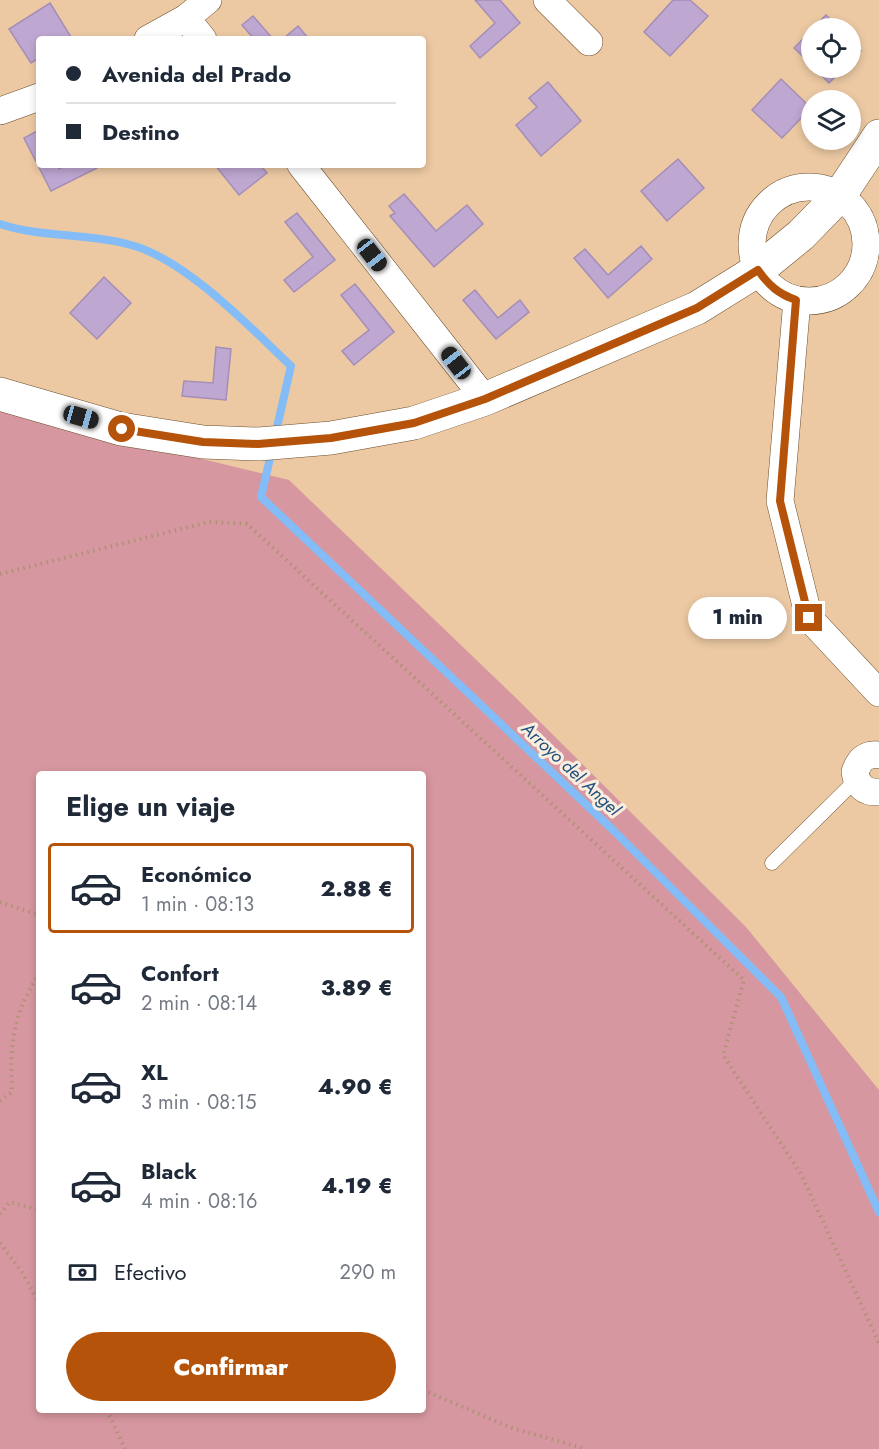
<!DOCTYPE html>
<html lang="es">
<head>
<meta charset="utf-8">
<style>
	:root { --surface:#fff; --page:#f6f6f7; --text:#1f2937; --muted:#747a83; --line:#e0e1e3; --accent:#b45309 }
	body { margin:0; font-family:Jost,sans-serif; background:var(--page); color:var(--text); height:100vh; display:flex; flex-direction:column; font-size:22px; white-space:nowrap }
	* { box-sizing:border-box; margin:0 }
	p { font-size:20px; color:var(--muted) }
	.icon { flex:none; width:33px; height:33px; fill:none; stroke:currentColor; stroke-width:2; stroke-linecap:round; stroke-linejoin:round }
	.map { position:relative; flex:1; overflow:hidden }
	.side { position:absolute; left:36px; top:771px; width:390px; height:642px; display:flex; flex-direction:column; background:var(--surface); border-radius:6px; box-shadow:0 3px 9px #0003 }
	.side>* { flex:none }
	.guide { position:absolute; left:36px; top:36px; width:390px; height:132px; border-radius:6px; box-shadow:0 3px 9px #0003; display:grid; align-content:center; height:132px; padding:0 30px; background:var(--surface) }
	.tools { position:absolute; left:801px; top:18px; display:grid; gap:12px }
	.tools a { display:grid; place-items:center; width:60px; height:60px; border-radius:50%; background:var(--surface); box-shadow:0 3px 9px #0003; font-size:30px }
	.end { position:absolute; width:27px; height:27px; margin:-14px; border:8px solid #b45309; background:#fff; box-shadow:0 0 0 3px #fff }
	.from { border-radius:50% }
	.bubble { position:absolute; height:42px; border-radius:21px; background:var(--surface); box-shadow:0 3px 9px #0003; font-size:20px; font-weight:800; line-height:42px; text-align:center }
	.car { position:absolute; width:18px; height:36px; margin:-18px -9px; border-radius:8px; box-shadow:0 0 4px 2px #0007; background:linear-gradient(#222 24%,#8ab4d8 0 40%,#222 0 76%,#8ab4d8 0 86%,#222 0) }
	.guide b { display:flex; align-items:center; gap:21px; height:57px; font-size:22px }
	.guide b+b { border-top:2px solid var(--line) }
	.guide i { width:15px; height:15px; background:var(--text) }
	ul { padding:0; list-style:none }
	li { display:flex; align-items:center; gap:18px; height:90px; margin:0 12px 9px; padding:0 18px; border:3px solid transparent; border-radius:6px }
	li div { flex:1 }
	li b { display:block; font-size:22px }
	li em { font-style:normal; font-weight:800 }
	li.selected { border-color:var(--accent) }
	li>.icon { width:54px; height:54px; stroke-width:1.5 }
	h2 { padding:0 30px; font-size:27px; line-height:72px }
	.pay { display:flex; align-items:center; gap:15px; height:66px; padding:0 30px; font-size:22px }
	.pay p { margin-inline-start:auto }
	.action { display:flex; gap:12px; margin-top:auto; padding:12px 30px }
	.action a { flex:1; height:69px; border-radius:36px; background:var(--accent); color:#fff; font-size:24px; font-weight:800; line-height:69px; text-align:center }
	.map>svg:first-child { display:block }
	.green { fill:#d797a0; fill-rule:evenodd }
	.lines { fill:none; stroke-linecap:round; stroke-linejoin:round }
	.stream { stroke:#83bcf6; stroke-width:8 }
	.building { fill:#bea7d1; stroke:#a48eb7; stroke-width:1.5 }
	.service-casing { stroke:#6b4d2a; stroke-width:15 }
	.minor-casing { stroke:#6b4d2a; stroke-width:28 }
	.tertiary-casing { stroke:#6b4d2a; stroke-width:34 }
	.path { stroke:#ae9274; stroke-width:4; stroke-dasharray:1.5 4.5; stroke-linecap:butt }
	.service { stroke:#fff; stroke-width:14 }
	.minor { stroke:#fff; stroke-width:27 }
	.tertiary { stroke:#fff; stroke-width:33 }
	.route { stroke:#b45309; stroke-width:8 }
	.labels { text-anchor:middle; stroke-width:6; stroke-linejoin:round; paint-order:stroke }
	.water-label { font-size:18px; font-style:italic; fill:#1e517f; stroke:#fceede }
</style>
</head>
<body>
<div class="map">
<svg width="879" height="1449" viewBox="0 0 879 1449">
	<rect width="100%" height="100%" fill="#ecc9a3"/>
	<path class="green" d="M0,410L289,480L516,698L746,927L879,1090V1449H0ZM39,774H423V1410H39Z"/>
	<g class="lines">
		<g class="stream">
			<path d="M0,224C42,238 89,233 131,245C185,259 251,328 291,366L275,436"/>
			<path d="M272,450L261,497L614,831L781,997L879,1212"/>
		</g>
	</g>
	<g class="building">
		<path d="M475,0H500L520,23L480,58L470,46L495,23Z"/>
		<path d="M673,0H690L708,16L670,56L644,32Z"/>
		<path d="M50,3L71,37L39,39V58L31,63L9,29Z"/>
		<path d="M826,15L839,28H813Z"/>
		<path d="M253,16L273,39H254L242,25Z"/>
		<path d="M298,26L308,38L283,39Z"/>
		<path d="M812,30V65L794,48Z"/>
		<path d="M850,40L861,51L850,61Z"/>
		<path d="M814,68H844L829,83Z"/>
		<path d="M781,79L811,108L782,138L752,110Z"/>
		<path d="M548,82L581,121L541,156L516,125L537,107L529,98Z"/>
		<path d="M39,130V165H57L59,169L67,165H95L97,168L51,191L24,138Z"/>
		<path d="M678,159L704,188L667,221L641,191Z"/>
		<path d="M215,165H260L267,173L239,195Z"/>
		<path d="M404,194L436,231L467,205L483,224L434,267L390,216L395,213L389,206Z"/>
		<path d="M297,213L335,260L294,292L284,280L313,257L285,222Z"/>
		<path d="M641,246L652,259L608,298L574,258L585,249L608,275Z"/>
		<path d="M104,277L131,303L97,339L70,313Z"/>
		<path d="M355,284L394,332L354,365L342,351L369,330L341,295Z"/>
		<path d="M475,290L498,318L520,300L529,312L496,339L463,300Z"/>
		<path d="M216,347L231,349L226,400L182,396L184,381L213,383Z"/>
	</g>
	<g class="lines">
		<defs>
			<path id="service" d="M772,863L856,780"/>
			<g id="minor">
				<path d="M547,0L589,42"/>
				<path d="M186,18L203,39"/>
				<path d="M148,39L186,18L208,0"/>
				<path d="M0,111L39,97"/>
				<path d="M301,165L485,399"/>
				<circle cx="809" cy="244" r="57"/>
				<path d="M797,300L780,501L809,618L879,693"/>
				<path d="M879,755C866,753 859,760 855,772C857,786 865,793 879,792"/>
			</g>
			<path id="tertiary" d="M0,394L121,429L203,442L259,444L331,438L414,423L485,399L697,308L758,270L801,235L840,195L879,136"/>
		</defs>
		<use href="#service" class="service-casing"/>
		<use href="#minor" class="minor-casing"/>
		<use href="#tertiary" class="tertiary-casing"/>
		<g class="path">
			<path d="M0,574L209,522L247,524L744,980L723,1055L801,1174L879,1343"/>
			<path d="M0,902L39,915"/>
			<path d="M0,1101L12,1092C10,1043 12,1016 39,974"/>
			<path d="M0,1214L10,1202L39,1210"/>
			<path d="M0,1243L22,1272L39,1303"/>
			<path d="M423,1390L512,1428L586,1449"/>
			<path d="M107,1410L125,1449"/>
		</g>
		<use href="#service" class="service"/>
		<use href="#minor" class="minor"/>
		<use href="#tertiary" class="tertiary"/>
	</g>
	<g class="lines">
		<path class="route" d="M122,429L203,442L258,444L331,438L414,423L485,399L697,308L758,270C769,286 779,294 796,300L780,501L809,618"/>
	</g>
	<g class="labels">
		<g class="water-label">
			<text transform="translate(571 769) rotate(43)" y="6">Arroyo del Angel</text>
		</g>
	</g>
</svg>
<div class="tools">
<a><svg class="icon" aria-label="locate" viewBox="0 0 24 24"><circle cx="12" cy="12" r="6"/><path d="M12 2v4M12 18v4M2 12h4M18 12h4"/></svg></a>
<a><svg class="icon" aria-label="layers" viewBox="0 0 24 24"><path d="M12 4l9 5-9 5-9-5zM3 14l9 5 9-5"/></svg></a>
</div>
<i class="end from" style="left:122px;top:429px"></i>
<i class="end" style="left:809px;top:618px"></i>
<div class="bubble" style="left:688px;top:597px;width:99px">1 min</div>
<i class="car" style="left:372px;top:255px;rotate:142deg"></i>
<i class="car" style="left:456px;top:363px;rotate:322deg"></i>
<i class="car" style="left:81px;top:417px;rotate:106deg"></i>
<div class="guide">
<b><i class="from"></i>Avenida del Prado</b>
<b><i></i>Destino</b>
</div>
<section class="side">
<h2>Elige un viaje</h2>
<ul>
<li class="selected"><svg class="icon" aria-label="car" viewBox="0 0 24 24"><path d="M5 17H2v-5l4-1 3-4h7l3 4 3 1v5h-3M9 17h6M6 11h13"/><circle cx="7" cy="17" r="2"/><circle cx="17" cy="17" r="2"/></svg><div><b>Económico</b><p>1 min · 08:13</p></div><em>2.88 €</em></li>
<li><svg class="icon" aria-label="car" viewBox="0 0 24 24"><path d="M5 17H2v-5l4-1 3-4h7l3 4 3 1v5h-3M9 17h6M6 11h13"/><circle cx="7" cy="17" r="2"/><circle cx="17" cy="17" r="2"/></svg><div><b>Confort</b><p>2 min · 08:14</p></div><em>3.89 €</em></li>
<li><svg class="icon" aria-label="car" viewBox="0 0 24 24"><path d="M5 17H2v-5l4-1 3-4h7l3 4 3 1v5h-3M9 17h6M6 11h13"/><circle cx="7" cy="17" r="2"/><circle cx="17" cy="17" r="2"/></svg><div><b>XL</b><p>3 min · 08:15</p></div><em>4.90 €</em></li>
<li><svg class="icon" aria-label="car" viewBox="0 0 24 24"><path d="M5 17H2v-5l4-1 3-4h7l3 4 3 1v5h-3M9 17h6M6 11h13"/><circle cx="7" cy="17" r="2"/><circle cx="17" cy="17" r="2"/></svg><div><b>Black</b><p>4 min · 08:16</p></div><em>4.19 €</em></li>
</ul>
<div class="pay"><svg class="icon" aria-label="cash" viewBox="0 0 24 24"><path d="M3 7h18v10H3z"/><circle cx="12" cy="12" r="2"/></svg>Efectivo<p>290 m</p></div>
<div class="action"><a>Confirmar</a></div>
</section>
</div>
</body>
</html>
